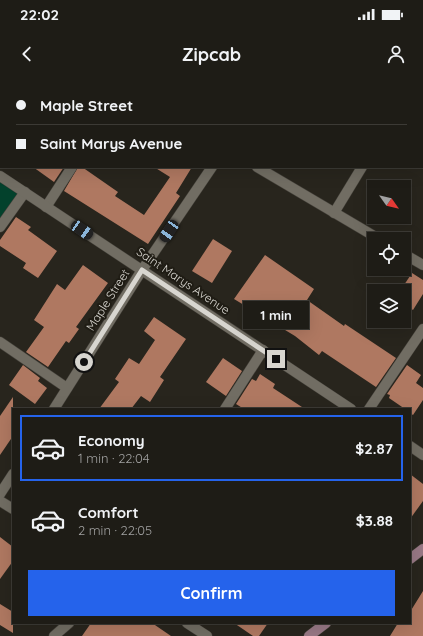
<!DOCTYPE html>
<html lang="en">
<head>
<meta charset="utf-8">
<style>
	:root { --surface:#1e1c16; --page:#26251f; --text:#f1f3f6; --muted:#a1a1a1; --line:#3c3a35; --accent:#2563eb }
	body { margin:0; font-family:Quicksand,sans-serif; background:var(--page); color:var(--text); height:100vh; display:flex; flex-direction:column; font-size:15px; white-space:nowrap }
	* { box-sizing:border-box; margin:0 }
	p { font-size:13px; color:var(--muted) }
	.icon { flex:none; width:22px; height:22px; fill:none; stroke:currentColor; stroke-width:2; stroke-linecap:round; stroke-linejoin:round }
	.map { position:relative; flex:1; overflow:hidden }
	.side { position:absolute; left:12px; top:328px; width:399px; height:216px; display:flex; flex-direction:column; background:var(--surface); border-radius:0px; box-shadow:0 4px 16px #0002,0 0 0 1px var(--line) }
	.side>* { flex:none }
	.banner { position:absolute; left:0px; top:0px; width:423px; height:88px; box-shadow:0 4px 16px #0002,0 0 0 1px var(--line); display:grid; align-content:center; height:88px; padding:0 16px; background:var(--surface) }
	.needle { width:26px; rotate:124deg }
	.controls { position:absolute; left:367px; top:100px; display:grid; gap:8px }
	.controls a { display:grid; place-items:center; width:44px; height:44px; border-radius:0px; background:var(--surface); box-shadow:0 4px 16px #0002,0 0 0 1px var(--line); font-size:20px }
	.end { position:absolute; width:18px; height:18px; margin:-9px; border:5px solid #d8d6d0; background:#111; box-shadow:0 0 0 2px #111 }
	.from { border-radius:50% }
	.bubble { position:absolute; height:28px; border-radius:0px; background:var(--surface); box-shadow:0 4px 16px #0002,0 0 0 1px var(--line); font-size:13px; font-weight:800; line-height:28px; text-align:center }
	.car { position:absolute; width:12px; height:24px; margin:-12px -6px; border-radius:5px; box-shadow:0 0 3px 1px #0007; background:linear-gradient(#222 24%,#8ab4d8 0 40%,#222 0 76%,#8ab4d8 0 86%,#222 0) }
	.banner b { display:flex; align-items:center; gap:14px; height:38px; font-size:15px }
	.banner b+b { border-top:1px solid var(--line) }
	.banner i { width:10px; height:10px; background:var(--text) }
	ul { padding:7px 0 0; list-style:none }
	li { display:flex; align-items:center; gap:12px; height:66px; margin:0 8px 6px; padding:0 8px; border:2px solid transparent; border-radius:0px }
	li div { flex:1 }
	li b { display:block; font-size:15px }
	li em { font-style:normal; font-weight:800 }
	li.selected { border-color:var(--accent) }
	li>.icon { width:36px; height:36px; stroke-width:1.5 }
	.action { display:flex; gap:8px; margin-top:auto; padding:8px 16px }
	.action a { flex:1; height:46px; border-radius:0px; background:var(--accent); color:#fff; font-size:16px; font-weight:800; line-height:46px; text-align:center }
	.status { display:flex; justify-content:space-between; align-items:center; height:28px; padding:0 20px; background:var(--surface); direction:ltr }
	.status svg { height:11px; fill:currentColor }
	header { display:flex; justify-content:space-between; align-items:center; height:52px; padding:0 16px; background:var(--surface); font-size:18px; font-weight:800 }
	.map>svg:first-child { display:block }
	.green { fill:#03412c }
	.building { fill:#af7861 }
	.lines { fill:none; stroke-linecap:round; stroke-linejoin:round }
	.lane-casing { stroke:#45423b; stroke-width:11 }
	.street-casing { stroke:#45423b; stroke-width:11 }
	.secondary-casing { stroke:#45423b; stroke-width:11 }
	.lane { stroke:#716d63; stroke-width:10 }
	.street { stroke:#716d63; stroke-width:10 }
	.secondary { stroke:#987885; stroke-width:10 }
	.route { stroke:#d8d6d0; stroke-width:5 }
	.labels { text-anchor:middle; stroke-width:4; stroke-linejoin:round; paint-order:stroke }
	.street-label { font-size:12px; fill:#d8d6d0; stroke:#1f1c14 }
</style>
</head>
<body>
<div class="status"><b>22:02</b><svg viewBox="0 0 49 12"><path d="M0 12V9h3v3zM5 12V6h3v6zM10 12V3h3v9zM15 12V0h3v12zM26 1h20v11H26zM47 4h2v5h-2z"/></svg></div>
<header><svg class="icon" aria-label="back" viewBox="0 0 24 24"><path d="M15 5l-7 7 7 7"/></svg>Zipcab<svg class="icon" aria-label="person" viewBox="0 0 24 24"><circle cx="12" cy="8" r="4"/><path d="M4 21q1-7 8-7t8 7"/></svg></header>
<div class="map">
<svg width="423" height="556" viewBox="0 0 423 556">
	<rect width="100%" height="100%" fill="#28251d"/>
	<path class="green" d="M0,96L25,112L0,147Z"/>
	<g class="building">
		<path d="M33,87H64L54,102Z"/>
		<path d="M78,87H82L118,112L115,116L144,135L170,97L154,87H192L176,113L180,116L148,164L64,111Z"/>
		<path d="M16,137L31,147L28,150L57,171L38,198L23,188L26,183L0,166V160Z"/>
		<path d="M213,159L232,171L212,203L192,191Z"/>
		<path d="M265,175L314,209L307,220L344,246L345,244L396,278L376,307L322,271L319,275L295,256L234,219Z"/>
		<path d="M83,185L108,203L76,247L79,249L69,263L66,261L48,287L26,272L44,247L34,240L57,204L65,210Z"/>
		<path d="M412,193L423,200V214L413,230L404,224V205Z"/>
		<path d="M154,237L186,259L160,297L164,300L150,322L141,316L131,329H99L119,302L115,299L129,278L139,284L155,260L144,251Z"/>
		<path d="M223,278L242,291L226,316L206,302Z"/>
		<path d="M23,285L40,298L38,301L47,308L35,324L9,305Z"/>
		<path d="M407,285L421,295L416,303L423,308V320L413,335L410,333V329H405L389,318L390,315L387,314Z"/>
		<path d="M260,294L275,304L273,308L305,329H244L236,324L252,299L256,301Z"/>
		<path d="M13,317V356L0,375V336Z"/>
		<path d="M410,394L423,404V421L410,439Z"/>
		<path d="M0,457L13,467V481L0,499Z"/>
		<path d="M423,511V556H390L398,543H410V532Z"/>
		<path d="M0,524L13,532V553L0,545Z"/>
		<path d="M91,543H152L171,556H82Z"/>
		<path d="M234,543H268L259,556H253Z"/>
	</g>
	<g class="lines">
		<defs>
			<g id="lane">
				<path d="M127,1L128,0"/>
				<path d="M415,1V0"/>
				<path d="M257,87L379,159"/>
				<path d="M46,127L72,87"/>
				<path d="M334,133L362,87"/>
				<path d="M0,147L25,112"/>
				<path d="M404,174L423,185"/>
				<path d="M0,262L67,308"/>
				<path d="M225,329L263,270"/>
				<path d="M369,329L423,249"/>
				<path d="M54,556L69,543"/>
			</g>
			<g id="street">
				<path d="M269,1L270,0"/>
				<path d="M0,96L351,329"/>
				<path d="M54,329L142,190L212,87"/>
				<path d="M410,366L423,375"/>
				<path d="M0,414L13,394"/>
				<path d="M0,421L13,429"/>
				<path d="M187,543L207,556"/>
			</g>
			<g id="secondary">
				<path d="M410,479L423,469"/>
				<path d="M309,556L326,543"/>
			</g>
		</defs>
		<use href="#lane" class="lane-casing"/>
		<use href="#street" class="street-casing"/>
		<use href="#secondary" class="secondary-casing"/>
		<use href="#lane" class="lane"/>
		<use href="#street" class="street"/>
		<use href="#secondary" class="secondary"/>
	</g>
	<g class="lines">
		<path class="route" d="M84,282L142,190L276,279"/>
	</g>
	<g class="labels">
		<g class="street-label">
			<text transform="translate(183 201) rotate(34)" y="4">Saint Marys Avenue</text>
			<text transform="translate(108 220) rotate(-58)" y="4">Maple Street</text>
		</g>
	</g>
</svg>
<div class="controls">
<a><svg class="needle" viewBox="-14 -14 28 28"><path d="M0-13l5 13h-10z" fill="#e53935"/><path d="M0 13l5-13h-10z" fill="#a1a1a1"/></svg></a>
<a><svg class="icon" aria-label="locate" viewBox="0 0 24 24"><circle cx="12" cy="12" r="6"/><path d="M12 2v4M12 18v4M2 12h4M18 12h4"/></svg></a>
<a><svg class="icon" aria-label="layers" viewBox="0 0 24 24"><path d="M12 4l9 5-9 5-9-5zM3 14l9 5 9-5"/></svg></a>
</div>
<i class="end from" style="left:84px;top:282px"></i>
<i class="end" style="left:276px;top:279px"></i>
<div class="bubble" style="left:243px;top:221px;width:66px">1 min</div>
<i class="car" style="left:82px;top:150px;rotate:124deg"></i>
<i class="car" style="left:169px;top:151px;rotate:214deg"></i>
<div class="banner">
<b><i class="from"></i>Maple Street</b>
<b><i></i>Saint Marys Avenue</b>
</div>
<section class="side">
<ul>
<li class="selected"><svg class="icon" aria-label="car" viewBox="0 0 24 24"><path d="M5 17H2v-5l4-1 3-4h7l3 4 3 1v5h-3M9 17h6M6 11h13"/><circle cx="7" cy="17" r="2"/><circle cx="17" cy="17" r="2"/></svg><div><b>Economy</b><p>1 min · 22:04</p></div><em>$2.87</em></li>
<li><svg class="icon" aria-label="car" viewBox="0 0 24 24"><path d="M5 17H2v-5l4-1 3-4h7l3 4 3 1v5h-3M9 17h6M6 11h13"/><circle cx="7" cy="17" r="2"/><circle cx="17" cy="17" r="2"/></svg><div><b>Comfort</b><p>2 min · 22:05</p></div><em>$3.88</em></li>
</ul>
<div class="action"><a>Confirm</a></div>
</section>
</div>
</body>
</html>
